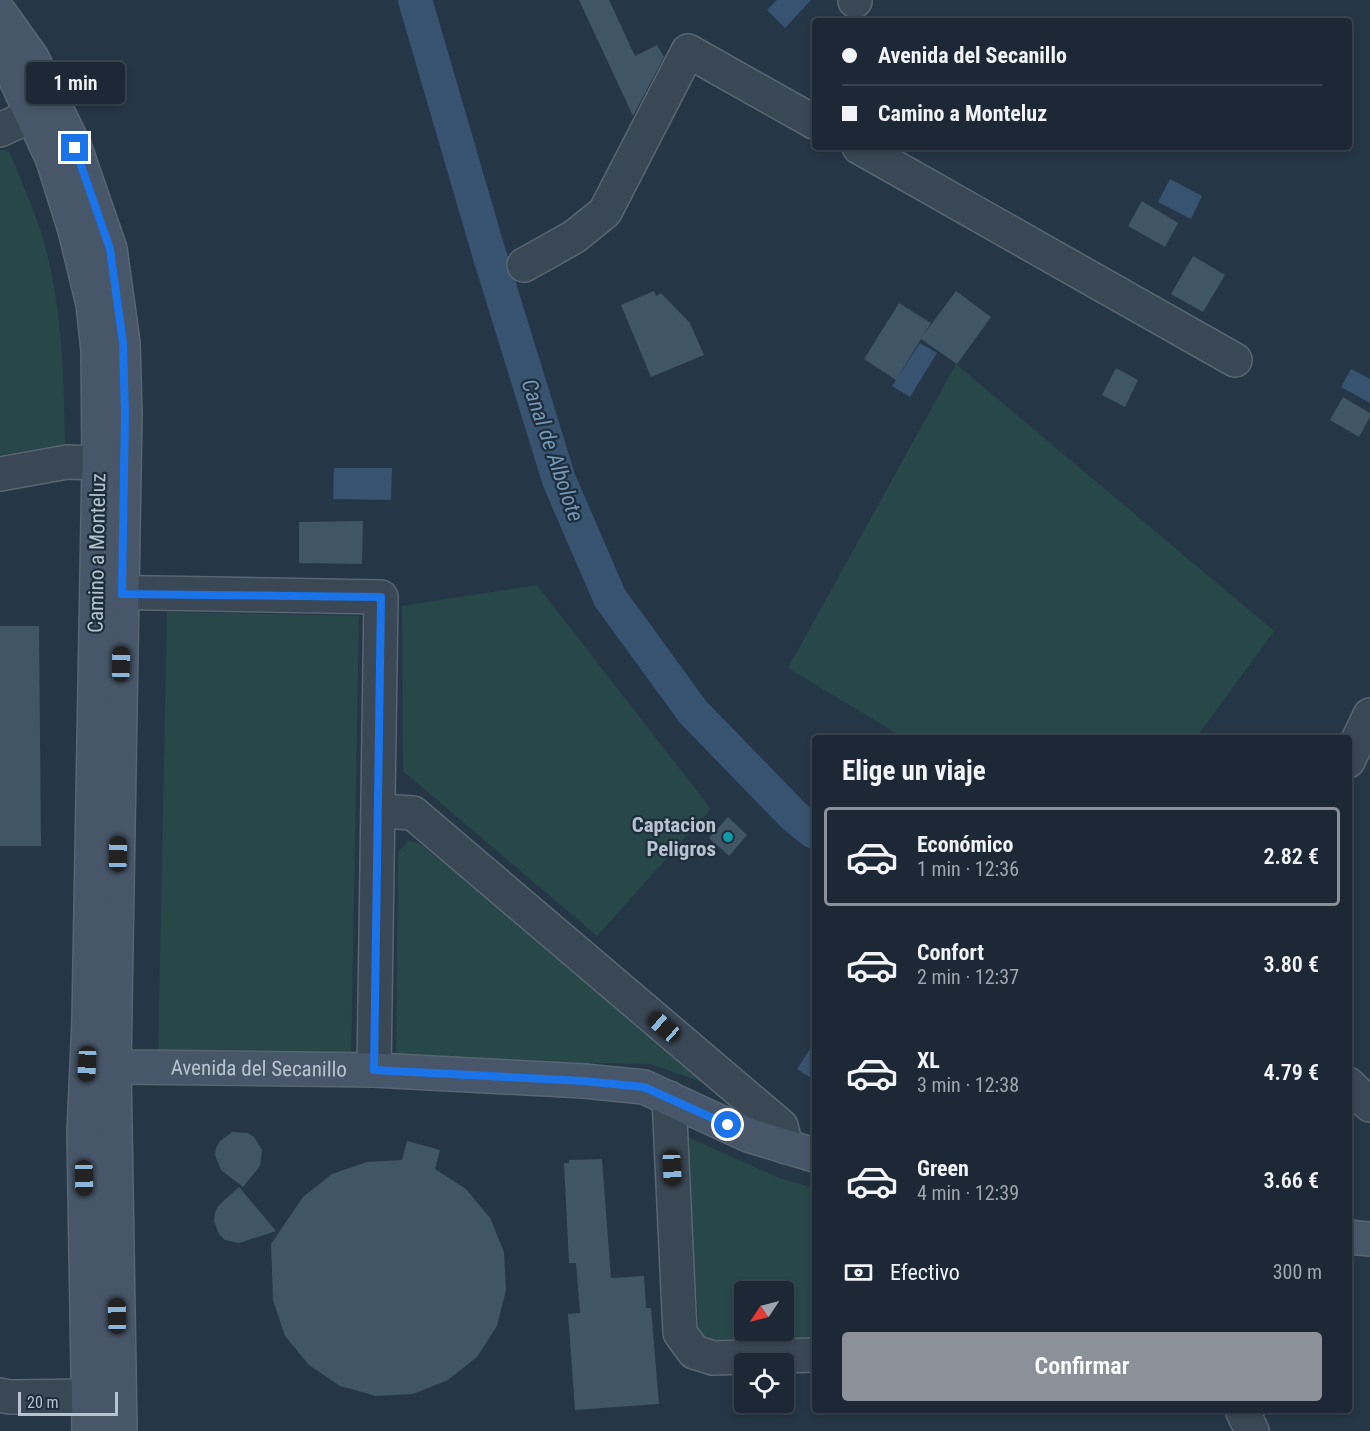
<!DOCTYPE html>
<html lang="es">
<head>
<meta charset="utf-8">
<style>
	:root { --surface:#1c2835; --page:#25303d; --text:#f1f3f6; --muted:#a0a6ad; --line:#3a4450; --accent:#8c9099 }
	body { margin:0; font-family:"Roboto Condensed",sans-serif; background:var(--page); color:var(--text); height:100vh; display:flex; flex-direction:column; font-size:22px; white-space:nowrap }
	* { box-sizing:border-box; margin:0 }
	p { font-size:20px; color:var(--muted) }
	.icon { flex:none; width:33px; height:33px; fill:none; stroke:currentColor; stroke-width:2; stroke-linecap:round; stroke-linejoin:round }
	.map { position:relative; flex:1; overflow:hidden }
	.drawer { position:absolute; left:812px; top:735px; width:540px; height:678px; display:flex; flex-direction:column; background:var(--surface); border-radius:6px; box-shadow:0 3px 9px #0003,0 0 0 2px var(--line) }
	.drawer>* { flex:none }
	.top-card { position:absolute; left:812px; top:18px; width:540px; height:132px; border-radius:6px; box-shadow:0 3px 9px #0003,0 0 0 2px var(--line); display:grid; align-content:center; height:132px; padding:0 30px; background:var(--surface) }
	.needle { width:39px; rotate:235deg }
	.tools { position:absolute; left:734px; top:1281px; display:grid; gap:12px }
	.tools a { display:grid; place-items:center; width:60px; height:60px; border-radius:6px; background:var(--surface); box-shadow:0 3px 9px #0003,0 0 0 2px var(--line); font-size:30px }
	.scale { position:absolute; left:18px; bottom:15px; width:100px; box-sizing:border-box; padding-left:6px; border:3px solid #b8c3cf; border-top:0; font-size:16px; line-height:21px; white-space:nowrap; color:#b8c3cf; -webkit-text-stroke:4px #1e2d3c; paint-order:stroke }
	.end { position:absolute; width:27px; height:27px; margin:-14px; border:8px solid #1a73e8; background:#fff; box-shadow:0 0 0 3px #fff }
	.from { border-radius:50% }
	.bubble { position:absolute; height:42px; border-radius:6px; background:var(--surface); box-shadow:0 3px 9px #0003,0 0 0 2px var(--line); font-size:20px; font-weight:600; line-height:42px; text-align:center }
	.car { position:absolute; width:18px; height:36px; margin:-18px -9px; border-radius:8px; box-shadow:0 0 4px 2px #0007; background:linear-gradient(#222 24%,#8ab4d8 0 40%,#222 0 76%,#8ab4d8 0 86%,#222 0) }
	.top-card b { display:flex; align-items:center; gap:21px; height:57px; font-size:22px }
	.top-card b+b { border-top:2px solid var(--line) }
	.top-card i { width:15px; height:15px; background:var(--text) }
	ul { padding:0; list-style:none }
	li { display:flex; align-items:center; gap:18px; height:99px; margin:0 12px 9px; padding:0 18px; border:3px solid transparent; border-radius:6px }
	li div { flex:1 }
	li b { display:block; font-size:22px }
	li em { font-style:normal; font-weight:600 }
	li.selected { border-color:var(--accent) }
	li>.icon { width:54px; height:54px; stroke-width:1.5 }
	h2 { padding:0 30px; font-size:27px; line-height:72px }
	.pay { display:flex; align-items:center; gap:15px; height:66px; padding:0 30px; font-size:22px }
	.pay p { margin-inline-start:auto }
	.primary-button { display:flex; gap:12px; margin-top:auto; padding:12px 30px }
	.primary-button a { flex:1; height:69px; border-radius:6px; background:var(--accent); color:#fff; font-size:24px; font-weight:600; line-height:69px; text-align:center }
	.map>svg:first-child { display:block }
	.green { fill:#274748; fill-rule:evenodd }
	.water { fill:#37536f }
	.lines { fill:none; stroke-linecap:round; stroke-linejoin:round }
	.canal { stroke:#37536f; stroke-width:34 }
	.building { fill:#405566 }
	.street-casing { stroke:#586673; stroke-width:36 }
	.secondary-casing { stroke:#586673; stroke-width:36 }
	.street { stroke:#3a4856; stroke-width:33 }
	.secondary { stroke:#475769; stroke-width:33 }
	.route { stroke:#1a73e8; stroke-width:8 }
	.culture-dot { fill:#0f9aa8; stroke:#1e2d3c; stroke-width:2 }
	.labels { text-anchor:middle; stroke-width:4.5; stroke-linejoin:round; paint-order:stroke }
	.street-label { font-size:21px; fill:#b8c3cf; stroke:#1e2d3c }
	.poi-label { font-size:21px; font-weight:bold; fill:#b8c3cf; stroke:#1e2d3c; text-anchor:end }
	.water-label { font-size:22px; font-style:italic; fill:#7596b5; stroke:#1e2d3c }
</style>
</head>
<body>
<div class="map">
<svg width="1370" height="1431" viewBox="0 0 1370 1431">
	<rect width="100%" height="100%" fill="#253647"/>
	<g class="green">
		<path d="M6,150L10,153C21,180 33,207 42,235C62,303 64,374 65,444L0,455V151Z"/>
		<path d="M956,364L1274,631L1196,738H904L788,668Z"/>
		<path d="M537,585L711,809L597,936L403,771L402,606Z"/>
		<path d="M167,612L359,616L351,1060L158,1056Z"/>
		<path d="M408,841L419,843L730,1092L650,1064L396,1060L398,852Z"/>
		<path d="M685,1136L779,1178L814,1188V1341L700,1343ZM744,1292H783V1330H744Z"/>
	</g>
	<g class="water">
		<path d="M777,0H811L785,28L767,10Z"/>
		<path d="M1170,179L1202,196L1191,219L1158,202Z"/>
		<path d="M920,343L937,353L910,397L892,386Z"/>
		<path d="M1351,369L1370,379V403L1341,387Z"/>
		<path d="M334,468H392L391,500L333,499Z"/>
		<path d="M814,1043V1080L797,1069Z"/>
	</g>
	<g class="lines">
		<path class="canal" d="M415,0L488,250L559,480L610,598L693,712L795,817L814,832"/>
	</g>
	<g class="building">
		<path d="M579,0H609L635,56L657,45L664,57L633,116Z"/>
		<path d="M1142,201L1178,223L1165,247L1128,226Z"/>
		<path d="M1193,256L1225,275L1203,312L1171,294Z"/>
		<path d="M654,291L656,296L661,293L690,323L704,355L651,377L621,305Z"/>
		<path d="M956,291L991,317L957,364L921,339L896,380L864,359L899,303L931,323L922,337Z"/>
		<path d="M1116,368L1138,380L1125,407L1102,395Z"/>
		<path d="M1343,397L1370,413V417L1359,437L1330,420Z"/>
		<path d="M363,521L362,564L299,563V522Z"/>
		<path d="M0,626H39L41,846H0Z"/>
		<path d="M728,817L747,835L729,856L709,838Z"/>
		<path d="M232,1132L248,1133L254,1137L262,1150L260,1166L243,1187L221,1170L215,1155L216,1148L220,1141Z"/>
		<path d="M407,1141L440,1150L435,1169L466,1189L490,1218L504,1252L506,1290L497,1326L477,1357L448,1380L413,1394L376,1396L340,1386L309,1365L285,1336L273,1300L271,1244L303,1197L332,1174L367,1162L402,1160Z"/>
		<path d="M602,1159L611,1278L644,1276L646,1308H651L659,1404L575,1410L568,1314L580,1313L576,1263H569L564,1163H569V1160Z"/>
		<path d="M239,1187L276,1231L239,1243L225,1240L219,1234L214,1221L215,1213L218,1206Z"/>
	</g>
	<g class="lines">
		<defs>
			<g id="street">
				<path d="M855,1V0"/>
				<path d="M0,130L54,105"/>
				<path d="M859,147L1235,360"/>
				<path d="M524,265L574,237L605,212L688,51L814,122"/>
				<path d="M0,474L67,462L99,463"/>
				<path d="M97,592L381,597L374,1070"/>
				<path d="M1348,761L1370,715"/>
				<path d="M379,811L413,813L781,1126L786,1147"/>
				<path d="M1348,1084L1370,1105"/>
				<path d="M669,1098L680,1333L694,1352L713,1358L814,1355"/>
				<path d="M0,1395L9,1397L88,1396"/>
				<path d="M1242,1410L1252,1431"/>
			</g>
			<g id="secondary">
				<path d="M0,13L32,58L75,148L110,249L123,343L125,414L114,1066L120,1431"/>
				<path d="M0,53L11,69L53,160L75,230L93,304L98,350L99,463L89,1020L84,1132L89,1431"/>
				<path id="s1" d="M93,1064L126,1067L374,1070L584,1081L644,1087L748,1135L814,1155"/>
				<path d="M1348,1237L1370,1239"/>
			</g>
		</defs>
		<use href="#street" class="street-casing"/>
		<use href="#secondary" class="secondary-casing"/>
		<use href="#street" class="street"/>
		<use href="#secondary" class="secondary"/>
	</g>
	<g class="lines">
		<path class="route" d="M75,148L110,249L123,343L125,414L122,594L381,597L374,1070L584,1081L644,1087L728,1125"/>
	</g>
	<circle class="culture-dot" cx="728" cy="837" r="6"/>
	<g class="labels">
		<g class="street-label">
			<text transform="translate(97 553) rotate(-89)" y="7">Camino a Monteluz</text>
			<text dy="7" stroke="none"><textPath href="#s1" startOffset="166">Avenida del Secanillo</textPath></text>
		</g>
		<g class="poi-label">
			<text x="716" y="832">Captacion<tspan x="716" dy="24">Peligros</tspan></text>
		</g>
		<g class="water-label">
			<text transform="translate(553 450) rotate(71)" y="8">Canal de Albolote</text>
		</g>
	</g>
</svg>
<div class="tools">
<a><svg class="needle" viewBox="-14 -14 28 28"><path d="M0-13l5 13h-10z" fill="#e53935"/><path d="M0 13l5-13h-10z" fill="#a0a6ad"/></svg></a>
<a><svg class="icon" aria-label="locate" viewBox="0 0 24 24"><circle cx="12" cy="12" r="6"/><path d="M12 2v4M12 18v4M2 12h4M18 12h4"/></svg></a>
</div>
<div class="scale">20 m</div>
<i class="end from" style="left:728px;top:1125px"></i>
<i class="end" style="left:75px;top:148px"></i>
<div class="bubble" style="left:26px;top:62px;width:99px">1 min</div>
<i class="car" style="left:121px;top:664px;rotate:1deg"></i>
<i class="car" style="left:118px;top:854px;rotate:1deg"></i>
<i class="car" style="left:664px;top:1027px;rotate:311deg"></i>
<i class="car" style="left:87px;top:1064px;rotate:183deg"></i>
<i class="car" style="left:672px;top:1168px;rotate:177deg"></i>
<i class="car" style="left:84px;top:1178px;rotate:179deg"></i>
<i class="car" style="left:117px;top:1316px;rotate:359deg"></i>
<div class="top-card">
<b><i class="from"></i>Avenida del Secanillo</b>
<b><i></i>Camino a Monteluz</b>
</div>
<section class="drawer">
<h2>Elige un viaje</h2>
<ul>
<li class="selected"><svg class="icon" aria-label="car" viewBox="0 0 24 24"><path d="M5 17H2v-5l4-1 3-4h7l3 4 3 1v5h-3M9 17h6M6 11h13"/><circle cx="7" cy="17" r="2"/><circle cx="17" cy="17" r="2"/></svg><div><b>Económico</b><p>1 min · 12:36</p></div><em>2.82 €</em></li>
<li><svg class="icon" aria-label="car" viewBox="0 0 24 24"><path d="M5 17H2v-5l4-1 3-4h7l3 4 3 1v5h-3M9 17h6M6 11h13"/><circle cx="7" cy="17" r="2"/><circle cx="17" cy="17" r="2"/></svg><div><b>Confort</b><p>2 min · 12:37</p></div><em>3.80 €</em></li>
<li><svg class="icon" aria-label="car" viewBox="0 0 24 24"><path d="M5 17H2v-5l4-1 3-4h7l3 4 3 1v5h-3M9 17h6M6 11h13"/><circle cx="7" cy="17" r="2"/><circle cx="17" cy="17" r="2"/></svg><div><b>XL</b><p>3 min · 12:38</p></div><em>4.79 €</em></li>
<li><svg class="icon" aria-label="car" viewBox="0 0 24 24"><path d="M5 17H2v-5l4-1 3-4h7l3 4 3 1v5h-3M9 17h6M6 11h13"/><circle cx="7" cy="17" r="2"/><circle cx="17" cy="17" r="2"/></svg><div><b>Green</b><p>4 min · 12:39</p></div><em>3.66 €</em></li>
</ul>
<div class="pay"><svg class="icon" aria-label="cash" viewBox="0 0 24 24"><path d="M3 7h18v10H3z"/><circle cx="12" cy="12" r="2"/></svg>Efectivo<p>300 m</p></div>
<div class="primary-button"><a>Confirmar</a></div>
</section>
</div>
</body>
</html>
